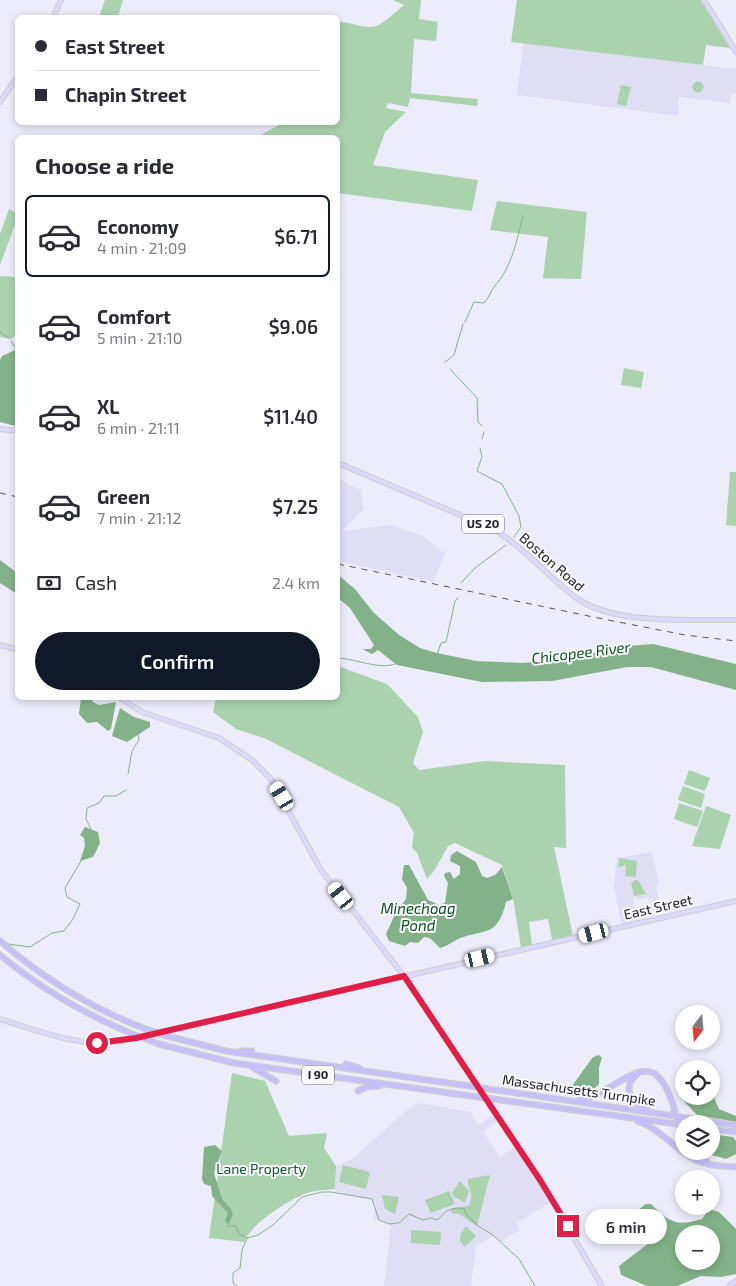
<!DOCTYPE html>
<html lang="en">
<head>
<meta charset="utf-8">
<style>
	:root { --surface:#fff; --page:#f2f2f3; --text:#2b2b33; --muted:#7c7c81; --line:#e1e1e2; --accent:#111827 }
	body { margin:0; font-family:"Exo 2",sans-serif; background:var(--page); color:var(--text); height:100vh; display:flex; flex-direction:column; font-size:19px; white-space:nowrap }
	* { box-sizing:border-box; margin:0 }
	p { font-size:16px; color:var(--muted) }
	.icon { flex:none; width:28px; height:28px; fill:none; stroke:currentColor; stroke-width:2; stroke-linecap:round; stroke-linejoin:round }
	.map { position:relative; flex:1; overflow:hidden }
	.details { position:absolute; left:15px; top:135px; width:325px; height:565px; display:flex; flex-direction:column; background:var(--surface); border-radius:8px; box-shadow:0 2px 8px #0003 }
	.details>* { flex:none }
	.guide { position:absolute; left:15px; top:15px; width:325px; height:110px; border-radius:8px; box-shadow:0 2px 8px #0003; display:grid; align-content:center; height:110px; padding:0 20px; background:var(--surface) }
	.needle { width:32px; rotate:196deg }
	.controls { position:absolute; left:675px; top:1005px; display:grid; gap:10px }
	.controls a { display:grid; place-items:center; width:45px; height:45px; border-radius:50%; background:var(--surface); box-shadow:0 2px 8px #0003; font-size:25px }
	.end { position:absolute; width:22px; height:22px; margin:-11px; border:6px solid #e11d48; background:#fff; box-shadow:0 0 0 2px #fff }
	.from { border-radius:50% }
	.bubble { position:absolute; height:35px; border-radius:18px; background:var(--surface); box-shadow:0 2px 8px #0003; font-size:16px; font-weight:600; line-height:35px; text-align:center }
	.car { position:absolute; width:15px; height:30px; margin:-15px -8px; border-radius:6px; box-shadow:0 0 4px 1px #0007; background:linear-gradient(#fff 24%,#345 0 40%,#fff 0 76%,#345 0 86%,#fff 0) }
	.guide b { display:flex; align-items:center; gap:18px; height:48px; font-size:19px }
	.guide b+b { border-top:1px solid var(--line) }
	.guide i { width:12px; height:12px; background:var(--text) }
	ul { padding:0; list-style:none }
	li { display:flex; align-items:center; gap:15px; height:82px; margin:0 10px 8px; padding:0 10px; border:2px solid transparent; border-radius:8px }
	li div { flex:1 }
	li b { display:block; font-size:19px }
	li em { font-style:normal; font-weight:600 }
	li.selected { border-color:var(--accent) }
	li>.icon { width:45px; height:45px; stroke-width:1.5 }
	h2 { padding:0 20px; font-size:22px; line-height:60px }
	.pay { display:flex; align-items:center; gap:12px; height:55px; padding:0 20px; font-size:19px }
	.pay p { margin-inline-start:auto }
	.action { display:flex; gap:10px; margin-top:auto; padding:10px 20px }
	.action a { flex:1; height:58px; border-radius:30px; background:var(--accent); color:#fff; font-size:20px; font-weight:600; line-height:58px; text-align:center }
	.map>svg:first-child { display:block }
	.built { fill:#e0def5 }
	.green { fill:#aad2ad }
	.water { fill:#83b288; fill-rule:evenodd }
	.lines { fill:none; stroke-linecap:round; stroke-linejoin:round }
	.stream { stroke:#83b288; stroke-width:1 }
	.major-casing { stroke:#cececf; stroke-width:6 }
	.highway-casing { stroke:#cececf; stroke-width:7 }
	.major { stroke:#dcd9fd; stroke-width:4 }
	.highway { stroke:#c5c0fb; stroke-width:4.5 }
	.rail { stroke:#56555d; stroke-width:1; stroke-dasharray:6 6; stroke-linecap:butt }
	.highway-bridge-casing { stroke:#cececf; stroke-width:7; stroke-linecap:butt }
	.highway-bridge { stroke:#c5c0fb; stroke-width:4.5 }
	.route { stroke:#e11d48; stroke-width:6 }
	.labels { text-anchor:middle; stroke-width:4; stroke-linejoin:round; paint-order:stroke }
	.shield { fill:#fafafd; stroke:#636267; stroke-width:1 }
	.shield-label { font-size:12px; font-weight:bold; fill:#222127 }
	.street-label { font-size:14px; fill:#222127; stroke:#fafafd }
	.park-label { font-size:14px; fill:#115823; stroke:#fafafd }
	.water-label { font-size:15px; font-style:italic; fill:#09531e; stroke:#fafafd }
</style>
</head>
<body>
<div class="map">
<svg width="736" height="1286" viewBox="0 0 736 1286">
	<rect width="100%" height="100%" fill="#ececfa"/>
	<g class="built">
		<path d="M523,43L736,69V94H731L730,103L679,97L678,116L517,95Z"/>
		<path d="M338,479L361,490L363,510L342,531L391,525L423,536L445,554L433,582L338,561Z"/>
		<path d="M652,852L659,884L656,885L659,900L649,902L648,897L637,900L636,897L633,898L638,921L622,925L614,887L617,858Z"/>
		<path d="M420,1103L470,1112L478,1125L494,1115L498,1121L483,1132L500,1157L515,1147L551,1202L516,1223L520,1230L500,1242L494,1236L476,1246L471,1286H384L391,1225L383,1220L377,1221L373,1219L376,1205L372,1198H362L335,1191L336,1166L351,1160L407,1110L414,1105Z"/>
	</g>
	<g class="green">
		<path d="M105,0H123L118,17H99Z"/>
		<path d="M393,0H421L419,19L438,22L436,41L414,39L411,93L478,99L477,106L410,98L408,107L388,103L386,108L406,112L385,132L373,165L478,180L472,211L338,193V138L257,137L283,123L338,122V21C379,29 371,33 404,5Z"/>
		<path d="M517,0H701L730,48L706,45L703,65L511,42Z"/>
		<circle cx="698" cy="87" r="5.5"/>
		<path d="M621,85L631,87L626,106L617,104Z"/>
		<path d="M497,201L587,212L581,279L543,278L548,237L490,230Z"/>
		<path d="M9,209L17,213V219L0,265V234Z"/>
		<path d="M0,276L17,277V334L11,339L0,337Z"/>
		<path d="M624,368L644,372L641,388L621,385Z"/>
		<path d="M730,472H736V526L726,525Z"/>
		<path d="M338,666L387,684L418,717L423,732L413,763L419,770L485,761L565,765L566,848L554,847L573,936L552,940L548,919L529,922L532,945L521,947L513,899L502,865L455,843L448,846L434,871L427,879L417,853L412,847L414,833L399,807L264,738L236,729L213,712L216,698H338Z"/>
		<path d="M689,770L710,778L705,791L684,784Z"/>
		<path d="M683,786L705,794L701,808L678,800Z"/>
		<path d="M679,803L703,811L697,827L674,819Z"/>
		<path d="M706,806L731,815L720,849L692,846Z"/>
		<path d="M619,858L637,861L636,877L625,876L626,865L618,867Z"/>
		<path d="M635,880H638L646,894L634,896L631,883Z"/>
		<path d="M232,1073L265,1081L289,1136L327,1133L324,1148L336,1166L335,1189C325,1190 316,1190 307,1193C288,1200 252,1223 244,1242L209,1238Z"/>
		<path d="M343,1165L370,1172L366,1189L339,1182Z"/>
		<path d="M490,1175L477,1226L459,1214L451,1213L452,1208L468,1206C476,1195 467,1189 468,1179Z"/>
		<path d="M460,1181L469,1191L465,1203L453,1196L452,1193Z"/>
		<path d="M449,1191L455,1204L431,1213L425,1200Z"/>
		<path d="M382,1195L399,1197L395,1214L385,1209Z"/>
		<path d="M466,1226L476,1236L465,1247L460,1241V1235Z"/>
		<path d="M411,1230L441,1232L440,1245L411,1243Z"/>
	</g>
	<g class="water">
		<path d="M17,349L18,425L16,426L0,422V360L2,356Z"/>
		<path d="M0,560L17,573V594L0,583Z"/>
		<path d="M338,575L355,589L373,612L399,635L420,648L437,653L476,661L523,663L580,657L614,647L653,644L736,664V690L651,667H627L552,681L482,682L397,665L378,650L372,654L364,650L363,649H371L374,645L350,608L338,598Z"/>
		<path d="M81,698H91L93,702L99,705L116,702L111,729L108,731L97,722L87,723L79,714Z"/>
		<path d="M120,708L134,717L150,722V727L127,742L112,736Z"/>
		<path d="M85,827L98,832L100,843L93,857L80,861L85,846L84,838L80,835Z"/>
		<path d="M457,851L476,862L482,876L487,878L495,875L502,867L513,899L506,902C497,939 484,928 458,939C452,942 447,946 440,948L430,938L424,937L418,943L410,942L405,946L389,941L386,934L396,912L406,899L407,888L402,879L404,865H409L428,900L439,905L445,903L448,883L444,876L445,873L450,872L454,879L460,874V866L450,861L451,855Z"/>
		<path d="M599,1055L602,1058L599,1067V1084L595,1088L586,1087L577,1091L572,1089V1086L593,1057Z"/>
		<path d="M684,1080V1096H711V1083L715,1100L719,1109L736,1116V1122L697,1115L681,1098L680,1083Z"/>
		<path d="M711,1134L733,1137L736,1141V1154L726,1159L701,1152L711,1151Z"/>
		<path d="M215,1145L222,1151L214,1173L222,1199L231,1209L233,1215L228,1224L225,1221L228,1213L212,1196L211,1186L204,1184L202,1179L204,1147Z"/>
		<path d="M646,1204H651C669,1222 676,1227 702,1219L709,1209L719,1212L736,1229V1274L721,1277L701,1276L677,1286H647L621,1275L619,1266L649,1243L648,1238H634L626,1230L634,1213ZM684,1234H711V1261H684Z"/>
	</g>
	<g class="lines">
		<g class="stream">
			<path d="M465,322L474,302L484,303C489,298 490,292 494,287C512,267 517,240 523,215"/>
			<path d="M0,332L8,338"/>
			<path d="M11,341L18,353"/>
			<path d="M445,362L454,355L463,324"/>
			<path d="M450,369L477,398L478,422L482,426"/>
			<path d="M482,439L484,432"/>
			<path d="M480,448L482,457L477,471L502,484L519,516L521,527L514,537"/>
			<path d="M461,583L475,568L506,545"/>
			<path d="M437,655L441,643L446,642L455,601L458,598"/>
			<path d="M338,658C357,659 379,670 395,664"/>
			<path d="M128,774L132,751L139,740L138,734"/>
			<path d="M91,829L86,819L87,808L99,803L104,796H116L126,790"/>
			<path d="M8,944L30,947L52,933L64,931L73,919L80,904L67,897L65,888L81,861"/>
			<path d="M229,1222L228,1226H236L239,1234L247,1238"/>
			<path d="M237,1286L233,1283V1273L240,1268L242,1250L247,1238L258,1235L273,1225L302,1197L322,1192H331L372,1199L379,1220L389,1224L399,1223L409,1214L423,1220L430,1218L438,1220C444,1211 453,1206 464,1209L466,1214L478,1226L493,1235L519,1259L535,1286"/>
		</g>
		<defs>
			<g id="major">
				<path d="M704,0L736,52"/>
				<path d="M53,18L61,0"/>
				<path d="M0,102L18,76"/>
				<path d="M0,429L18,431"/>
				<path d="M338,463L493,529C524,547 547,576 575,597C614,626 690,619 736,620"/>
				<path d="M0,645L18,650"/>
				<path d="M120,698L142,712L219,738L252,760L271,779L321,870L404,976L540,1180L602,1286"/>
				<path d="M0,1019C39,1031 79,1048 121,1041L736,901"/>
				<path d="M729,1286L736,1281"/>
			</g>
			<g id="highway">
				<path d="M0,941C43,978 92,1009 146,1029"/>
				<path d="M0,955C39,988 83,1013 130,1033"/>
				<path d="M167,1036L226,1051L469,1086"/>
				<path d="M159,1044L234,1063L478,1097"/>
				<path d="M241,1051H252"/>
				<path d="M346,1064L359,1068"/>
				<path d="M252,1067L276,1081"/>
				<path d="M638,1073L630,1082C626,1096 635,1105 648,1110"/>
				<path d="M489,1089L736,1125"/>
				<path d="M358,1091L366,1087L380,1086"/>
				<path d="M493,1099L684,1125"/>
				<path d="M579,1099C608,1099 642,1051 662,1081C668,1089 671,1100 675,1110"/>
				<path d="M637,1121C659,1128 674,1148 693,1159C706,1166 722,1166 736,1167"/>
				<path d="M711,1129L736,1132"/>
				<path d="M681,1130L684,1138"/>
				<path d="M693,1151L707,1162"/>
			</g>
		</defs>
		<use href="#major" class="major-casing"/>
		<use href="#highway" class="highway-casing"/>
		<use href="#major" class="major"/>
		<use href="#highway" class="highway"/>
		<g class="rail">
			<path d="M0,493L18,497"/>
			<path d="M338,564L598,618L685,635L736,641"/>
		</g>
		<defs>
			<g id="highway-bridge">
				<path d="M146,1029L167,1036"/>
				<path d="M130,1033L159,1044"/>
				<path d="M469,1086L489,1089"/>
				<path d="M478,1097L493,1099"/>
				<path d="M673,1109L681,1130"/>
			</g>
		</defs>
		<use href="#highway-bridge" class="highway-bridge-casing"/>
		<use href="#highway-bridge" class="highway-bridge"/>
	</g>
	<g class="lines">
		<path class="route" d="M97,1043L136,1038L404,976L540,1180L568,1226"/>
	</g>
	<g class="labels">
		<g class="shield">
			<rect x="462" y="514.5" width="42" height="19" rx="4"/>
			<rect x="302" y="1065.5" width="32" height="19" rx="4"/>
		</g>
		<g class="shield-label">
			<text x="483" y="528">US 20</text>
			<text x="318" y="1079">I 90</text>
		</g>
		<g class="street-label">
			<text transform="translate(552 562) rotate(41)" y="5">Boston Road</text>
			<text transform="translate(658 907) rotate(-13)" y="5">East Street</text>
			<text transform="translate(579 1090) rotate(8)" y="5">Massachusetts Turnpike</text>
		</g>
		<g class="park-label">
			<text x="261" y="1174">Lane Property</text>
		</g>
		<g class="water-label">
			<text transform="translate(581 653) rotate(-7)" y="5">Chicopee River</text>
			<text x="418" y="914">Minechoag<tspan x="418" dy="17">Pond</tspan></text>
		</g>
	</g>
</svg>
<div class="controls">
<a><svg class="needle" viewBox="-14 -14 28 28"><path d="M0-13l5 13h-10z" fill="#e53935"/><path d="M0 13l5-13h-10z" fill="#7c7c81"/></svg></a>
<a><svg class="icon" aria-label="locate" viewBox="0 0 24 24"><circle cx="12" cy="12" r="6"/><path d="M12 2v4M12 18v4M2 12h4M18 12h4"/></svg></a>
<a><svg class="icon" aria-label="layers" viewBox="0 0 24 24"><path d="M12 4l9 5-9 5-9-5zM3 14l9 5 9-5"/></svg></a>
<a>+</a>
<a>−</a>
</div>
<i class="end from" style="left:97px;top:1043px"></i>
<i class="end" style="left:568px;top:1226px"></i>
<div class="bubble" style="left:585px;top:1209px;width:82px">6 min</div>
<i class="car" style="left:282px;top:796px;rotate:329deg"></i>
<i class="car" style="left:341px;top:896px;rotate:322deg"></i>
<i class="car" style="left:594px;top:933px;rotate:256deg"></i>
<i class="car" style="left:480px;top:958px;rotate:77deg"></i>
<div class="guide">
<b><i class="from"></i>East Street</b>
<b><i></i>Chapin Street</b>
</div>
<section class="details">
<h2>Choose a ride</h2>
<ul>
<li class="selected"><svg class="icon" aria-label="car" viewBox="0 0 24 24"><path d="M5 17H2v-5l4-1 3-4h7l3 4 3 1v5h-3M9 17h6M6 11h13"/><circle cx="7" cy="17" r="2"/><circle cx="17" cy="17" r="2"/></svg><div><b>Economy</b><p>4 min · 21:09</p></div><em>$6.71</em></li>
<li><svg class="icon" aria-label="car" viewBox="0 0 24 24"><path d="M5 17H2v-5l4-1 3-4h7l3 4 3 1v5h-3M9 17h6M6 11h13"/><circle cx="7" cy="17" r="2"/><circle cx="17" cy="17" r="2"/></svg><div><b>Comfort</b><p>5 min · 21:10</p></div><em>$9.06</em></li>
<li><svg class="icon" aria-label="car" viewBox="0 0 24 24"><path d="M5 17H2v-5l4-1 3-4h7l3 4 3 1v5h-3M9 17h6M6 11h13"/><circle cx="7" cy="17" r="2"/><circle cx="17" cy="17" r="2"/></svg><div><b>XL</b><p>6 min · 21:11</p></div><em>$11.40</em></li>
<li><svg class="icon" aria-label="car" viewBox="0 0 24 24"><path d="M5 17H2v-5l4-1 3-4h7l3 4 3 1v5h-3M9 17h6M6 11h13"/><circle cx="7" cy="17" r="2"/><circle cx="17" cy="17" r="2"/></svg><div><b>Green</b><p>7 min · 21:12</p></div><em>$7.25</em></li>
</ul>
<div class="pay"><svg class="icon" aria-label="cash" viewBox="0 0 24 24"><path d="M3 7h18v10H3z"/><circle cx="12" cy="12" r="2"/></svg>Cash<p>2.4 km</p></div>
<div class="action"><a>Confirm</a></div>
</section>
</div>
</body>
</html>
